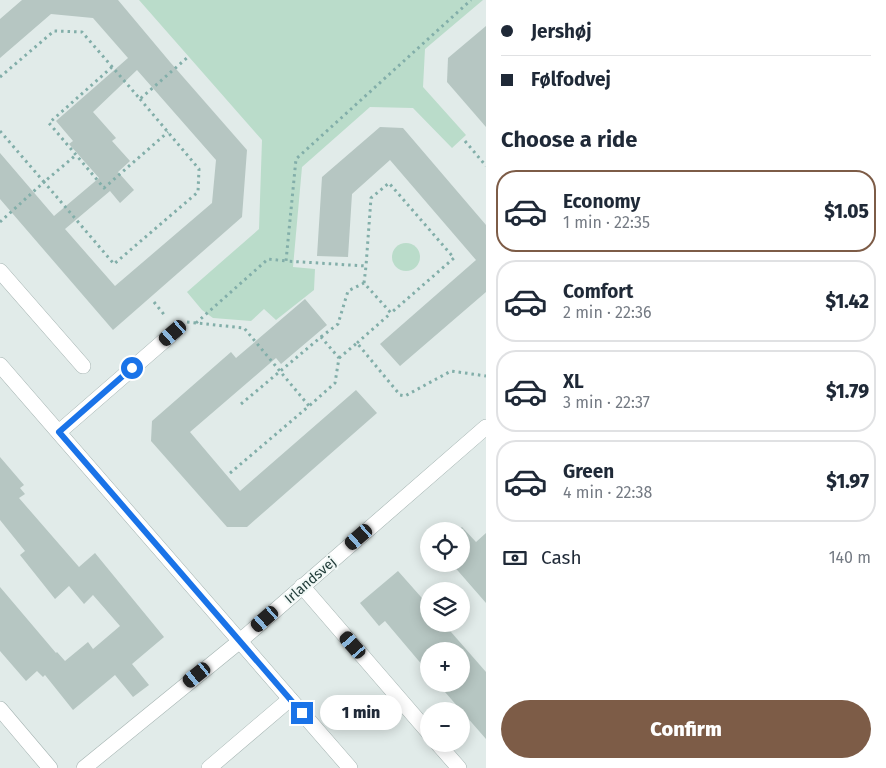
<!DOCTYPE html>
<html lang="en">
<head>
<meta charset="utf-8">
<style>
	:root { --surface:#fff; --page:#f2f2f3; --text:#1f2937; --muted:#747a83; --line:#e0e1e3; --accent:#7d5c47 }
	body { margin:0; font-family:"Fira Sans",sans-serif; background:var(--page); color:var(--text); height:100vh; display:flex; flex-direction:column; font-size:19px; white-space:nowrap }
	* { box-sizing:border-box; margin:0 }
	p { font-size:16px; color:var(--muted) }
	.icon { flex:none; width:28px; height:28px; fill:none; stroke:currentColor; stroke-width:2; stroke-linecap:round; stroke-linejoin:round }
	.map { position:relative; flex:1; overflow:hidden }
	.details { display:flex; flex-direction:column; background:var(--surface); width:400px }
	.details>* { flex:none }
	.banner { display:grid; align-content:center; height:110px; padding:0 15px; background:var(--surface) }
	.fabs { position:absolute; left:420px; top:522px; display:grid; gap:10px }
	.fabs a { display:grid; place-items:center; width:50px; height:50px; border-radius:50%; background:var(--surface); box-shadow:0 2px 12px #0003; font-size:25px }
	.end { position:absolute; width:22px; height:22px; margin:-11px; border:6px solid #1a73e8; background:#fff; box-shadow:0 0 0 2px #fff }
	.from { border-radius:50% }
	.bubble { position:absolute; height:35px; border-radius:18px; background:var(--surface); box-shadow:0 2px 12px #0003; font-size:16px; font-weight:800; line-height:35px; text-align:center }
	.car { position:absolute; width:15px; height:30px; margin:-15px -8px; border-radius:6px; box-shadow:0 0 4px 1px #0007; background:linear-gradient(#222 24%,#8ab4d8 0 40%,#222 0 76%,#8ab4d8 0 86%,#222 0) }
	.banner b { display:flex; align-items:center; gap:18px; height:48px; font-size:19px }
	.banner b+b { border-top:1px solid var(--line) }
	.banner i { width:12px; height:12px; background:var(--text) }
	ul { padding:0; list-style:none }
	li { display:flex; align-items:center; gap:15px; height:82px; margin:0 10px 8px; padding:0 5px; border:2px solid var(--line); border-radius:20px }
	li div { flex:1 }
	li b { display:block; font-size:19px }
	li em { font-style:normal; font-weight:800 }
	li.on { border-color:var(--accent) }
	li>.icon { width:45px; height:45px; stroke-width:1.5 }
	h2 { padding:0 15px; font-size:22px; line-height:60px }
	.pay { display:flex; align-items:center; gap:12px; height:55px; padding:0 15px; font-size:19px }
	.pay p { margin-inline-start:auto }
	.action { display:flex; gap:10px; margin-top:auto; padding:10px 15px }
	.action a { flex:1; height:58px; border-radius:30px; background:var(--accent); color:#fff; font-size:20px; font-weight:800; line-height:58px; text-align:center }
	main { display:flex; flex:1; min-height:0 }
	.map>svg:first-child { display:block }
	.green { fill:#badcca }
	.building { fill:#b6c6c2; fill-rule:evenodd }
	.lines { fill:none; stroke-linecap:round; stroke-linejoin:round }
	.minor-casing { stroke:#a4b3b1; stroke-width:16 }
	.path { stroke:#82aea9; stroke-width:3; stroke-dasharray:2.5 4; stroke-linecap:butt }
	.minor { stroke:#fff; stroke-width:15 }
	.route { stroke:#1a73e8; stroke-width:6 }
	.labels { text-anchor:middle; stroke-width:4; stroke-linejoin:round; paint-order:stroke }
	.street-label { font-size:14px; fill:#213c39; stroke:#f1f8f6 }
</style>
</head>
<body>
<main>
<div class="map">
<svg width="486" height="768" viewBox="0 0 486 768">
	<rect width="100%" height="100%" fill="#e1ebe9"/>
	<g class="green">
		<path d="M139,0H483L425,49L423,87L466,135L452,148L413,108L370,107L302,167L293,267L315,269L314,290L276,320L264,309L251,321L213,318L202,310L187,292L259,229L262,140Z"/>
		<circle cx="406" cy="257" r="14"/>
	</g>
	<g class="building">
		<path d="M22,0H118L170,62L247,150L242,217L113,330L0,199V153L54,216L99,178L69,144L73,141L56,121L128,58L93,18L51,14L0,58V19ZM137,70L216,160L212,203L115,286L65,229L110,191L120,203L134,190L118,172L130,161L112,141L116,138L93,112Z"/>
		<path d="M486,26V127L447,82L448,58Z"/>
		<path d="M380,127L403,128L486,225V292L400,366L380,344L476,260L390,160L352,194L348,257L317,256L322,177Z"/>
		<path d="M305,299L327,325L281,364L276,358L190,432L240,491L356,390L377,413L247,527H227L151,441L152,421L231,352L236,358Z"/>
		<path d="M0,457L24,485L20,488L25,494L19,498L79,567L95,553L164,637L132,664L149,685L133,697L115,675L73,710L45,675L43,677L37,671L26,681L0,651V587L56,653L57,652L65,661L88,642L93,649L120,626L93,595L84,604L69,586L55,599L20,555L25,551L0,520Z"/>
		<path d="M462,527L476,542L486,533V603L452,564H461V531H457Z"/>
		<path d="M398,571L429,606V624H444L486,672V739L438,684H461V651H429V673L385,621L379,626L360,603Z"/>
	</g>
	<g class="lines">
		<defs>
			<g id="minor">
				<path d="M0,271L83,366"/>
				<path d="M0,365L350,768"/>
				<path d="M59,432L173,333"/>
				<path d="M302,586L429,733"/>
				<path d="M0,709L50,768"/>
				<path d="M438,744L459,768"/>
				<path d="M84,768L240,641L486,427"/>
				<path d="M209,768L290,699"/>
			</g>
		</defs>
		<use href="#minor" class="minor-casing"/>
		<g class="path">
			<path d="M112,67L49,123L104,188L168,132"/>
			<path d="M0,77L54,31L82,32L140,99L188,57"/>
			<path d="M0,131L44,182L76,155"/>
			<path d="M465,141L486,166"/>
			<path d="M0,222L44,182L114,264L198,192L199,169L140,99"/>
			<path d="M364,283L366,266L286,261L296,159L471,0"/>
			<path d="M154,302L166,317"/>
			<path d="M187,322L244,328L309,406L229,474"/>
			<path d="M196,323L268,259L286,261"/>
			<path d="M321,337L338,324L348,291L364,283L391,313L454,258L389,183L371,198L366,266"/>
			<path d="M357,343L391,313"/>
			<path d="M339,358L357,343L400,395L405,396L451,371L486,376"/>
			<path d="M241,404L321,337L339,358L335,383L309,406"/>
		</g>
		<use href="#minor" class="minor"/>
	</g>
	<g class="lines">
		<path class="route" d="M132,368L59,432L302,713"/>
	</g>
	<g class="labels">
		<g class="street-label">
			<text transform="translate(310 580) rotate(-41)" y="5">Irlandsvej</text>
		</g>
	</g>
</svg>
<div class="fabs">
<a><svg class="icon" aria-label="locate" viewBox="0 0 24 24"><circle cx="12" cy="12" r="6"/><path d="M12 2v4M12 18v4M2 12h4M18 12h4"/></svg></a>
<a><svg class="icon" aria-label="layers" viewBox="0 0 24 24"><path d="M12 4l9 5-9 5-9-5zM3 14l9 5 9-5"/></svg></a>
<a>+</a>
<a>−</a>
</div>
<i class="end from" style="left:132px;top:368px"></i>
<i class="end" style="left:302px;top:713px"></i>
<div class="bubble" style="left:320px;top:695px;width:82px">1 min</div>
<i class="car" style="left:173px;top:333px;rotate:229deg"></i>
<i class="car" style="left:359px;top:537px;rotate:229deg"></i>
<i class="car" style="left:265px;top:619px;rotate:229deg"></i>
<i class="car" style="left:353px;top:645px;rotate:319deg"></i>
<i class="car" style="left:197px;top:675px;rotate:231deg"></i>
</div>
<section class="details">
<div class="banner">
<b><i class="from"></i>Jershøj</b>
<b><i></i>Følfodvej</b>
</div>
<h2>Choose a ride</h2>
<ul>
<li class="on"><svg class="icon" aria-label="car" viewBox="0 0 24 24"><path d="M5 17H2v-5l4-1 3-4h7l3 4 3 1v5h-3M9 17h6M6 11h13"/><circle cx="7" cy="17" r="2"/><circle cx="17" cy="17" r="2"/></svg><div><b>Economy</b><p>1 min · 22:35</p></div><em>$1.05</em></li>
<li><svg class="icon" aria-label="car" viewBox="0 0 24 24"><path d="M5 17H2v-5l4-1 3-4h7l3 4 3 1v5h-3M9 17h6M6 11h13"/><circle cx="7" cy="17" r="2"/><circle cx="17" cy="17" r="2"/></svg><div><b>Comfort</b><p>2 min · 22:36</p></div><em>$1.42</em></li>
<li><svg class="icon" aria-label="car" viewBox="0 0 24 24"><path d="M5 17H2v-5l4-1 3-4h7l3 4 3 1v5h-3M9 17h6M6 11h13"/><circle cx="7" cy="17" r="2"/><circle cx="17" cy="17" r="2"/></svg><div><b>XL</b><p>3 min · 22:37</p></div><em>$1.79</em></li>
<li><svg class="icon" aria-label="car" viewBox="0 0 24 24"><path d="M5 17H2v-5l4-1 3-4h7l3 4 3 1v5h-3M9 17h6M6 11h13"/><circle cx="7" cy="17" r="2"/><circle cx="17" cy="17" r="2"/></svg><div><b>Green</b><p>4 min · 22:38</p></div><em>$1.97</em></li>
</ul>
<div class="pay"><svg class="icon" aria-label="cash" viewBox="0 0 24 24"><path d="M3 7h18v10H3z"/><circle cx="12" cy="12" r="2"/></svg>Cash<p>140 m</p></div>
<div class="action"><a>Confirm</a></div>
</section>
</main>
</body>
</html>
